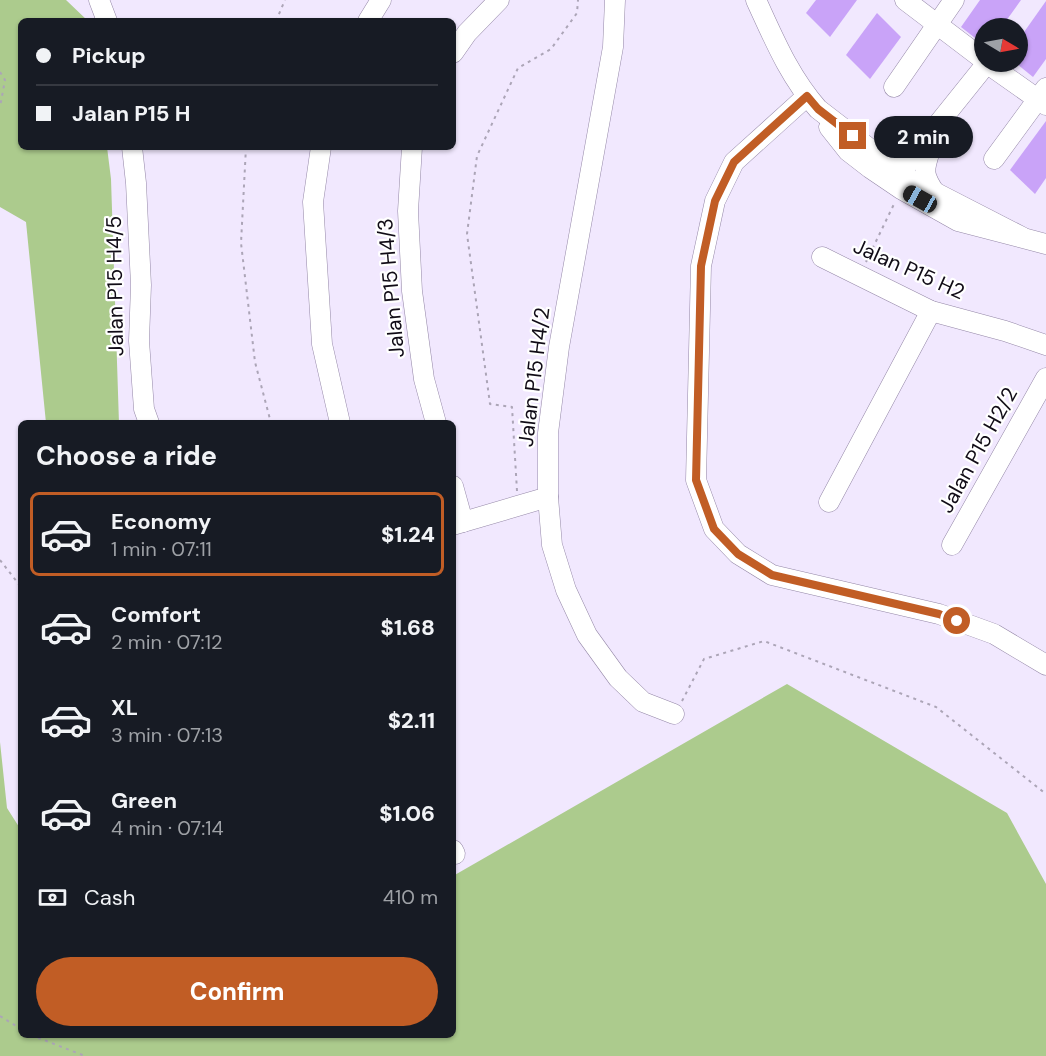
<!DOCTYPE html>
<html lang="en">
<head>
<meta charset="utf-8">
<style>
	:root { --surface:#171b24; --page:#242831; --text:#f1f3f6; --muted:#9ea1a6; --line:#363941; --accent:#c15d25 }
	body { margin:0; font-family:"DM Sans",sans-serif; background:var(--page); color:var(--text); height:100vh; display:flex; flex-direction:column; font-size:22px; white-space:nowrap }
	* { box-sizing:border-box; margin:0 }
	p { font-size:20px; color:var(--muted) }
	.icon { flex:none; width:33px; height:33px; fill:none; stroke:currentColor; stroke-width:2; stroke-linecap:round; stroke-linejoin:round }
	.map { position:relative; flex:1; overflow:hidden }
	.side { position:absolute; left:18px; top:420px; width:438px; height:618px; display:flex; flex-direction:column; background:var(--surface); border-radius:9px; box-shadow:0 2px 4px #0004 }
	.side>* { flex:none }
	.guide { position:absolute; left:18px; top:18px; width:438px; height:132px; border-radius:9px; box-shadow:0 2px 4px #0004; display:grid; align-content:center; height:132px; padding:0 18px; background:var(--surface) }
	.needle { width:39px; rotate:100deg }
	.buttons { position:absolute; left:974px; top:18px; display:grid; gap:12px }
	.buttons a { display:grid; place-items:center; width:54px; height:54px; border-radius:50%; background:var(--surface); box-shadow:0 2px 4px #0004; font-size:30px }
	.end { position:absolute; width:27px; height:27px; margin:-14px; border:8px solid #c15d25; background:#fff; box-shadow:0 0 0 3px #fff }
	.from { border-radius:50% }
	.bubble { position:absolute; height:42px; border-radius:21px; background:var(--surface); box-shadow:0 2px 4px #0004; font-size:20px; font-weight:800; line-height:42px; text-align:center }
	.car { position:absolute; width:18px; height:36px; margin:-18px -9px; border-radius:8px; box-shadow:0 0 4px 2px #0007; background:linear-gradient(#222 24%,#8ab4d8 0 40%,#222 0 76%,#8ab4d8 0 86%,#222 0) }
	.guide b { display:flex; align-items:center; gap:21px; height:57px; font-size:22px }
	.guide b+b { border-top:2px solid var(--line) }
	.guide i { width:15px; height:15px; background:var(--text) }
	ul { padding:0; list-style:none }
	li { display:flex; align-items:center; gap:18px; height:84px; margin:0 12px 9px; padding:0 6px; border:3px solid transparent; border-radius:9px }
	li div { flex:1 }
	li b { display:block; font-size:22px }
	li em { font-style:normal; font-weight:800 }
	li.on { border-color:var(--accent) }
	li>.icon { width:54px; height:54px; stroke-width:1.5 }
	h2 { padding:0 18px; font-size:27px; line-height:72px }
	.pay { display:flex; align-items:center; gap:15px; height:66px; padding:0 18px; font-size:22px }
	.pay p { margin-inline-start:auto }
	.cta { display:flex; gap:12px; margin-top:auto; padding:12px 18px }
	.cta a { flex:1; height:69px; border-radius:36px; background:var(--accent); color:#fff; font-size:24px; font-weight:800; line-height:69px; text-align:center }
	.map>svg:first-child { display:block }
	.green { fill:#accb8d }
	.building { fill:#c9a3f8 }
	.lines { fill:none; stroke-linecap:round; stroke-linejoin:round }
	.minor-casing { stroke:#9487a7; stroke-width:21 }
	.path { stroke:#aca5b7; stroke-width:2; stroke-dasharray:3 4.5; stroke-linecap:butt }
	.minor { stroke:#fff; stroke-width:20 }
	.route { stroke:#c15d25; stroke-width:8 }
	.labels { text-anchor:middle; stroke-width:4.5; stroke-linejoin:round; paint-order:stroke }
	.street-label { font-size:21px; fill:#100b16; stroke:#fff }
</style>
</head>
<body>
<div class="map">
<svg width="1046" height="1056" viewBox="0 0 1046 1056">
	<rect width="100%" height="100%" fill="#f1e8fe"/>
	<g class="green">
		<path d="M0,0H66L88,21H21V147H107L111,179L119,423H46L26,222L0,207Z"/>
		<path d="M787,684L1007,813L1046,884V1056H0V742L7,808L21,830V1035H453V876Z"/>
	</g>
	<g class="building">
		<path d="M816,0H857L830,37L806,13Z"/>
		<path d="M980,0H1021L1001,28H984V45L961,27Z"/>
		<path d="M1046,1V59L1033,77L1017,64V42Z"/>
		<path d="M877,13L901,37L870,79L846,55Z"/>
		<path d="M1046,121V178L1035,194L1010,170Z"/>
	</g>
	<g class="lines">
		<defs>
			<g id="minor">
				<path d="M99,0L107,21"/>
				<path d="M615,0L613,47L559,347L548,433V497L552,545L566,590L587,635L618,678L643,702L674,714"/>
				<path d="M756,0C774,39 789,76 818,109L909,179L1022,237"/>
				<path d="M905,0L984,60"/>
				<path d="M368,21L381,0"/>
				<path d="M453,53L467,33L499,0"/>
				<path d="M985,62L1046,105"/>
				<path d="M894,87L954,0"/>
				<path d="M807,96L734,162L715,201L701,266L696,480L714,529L738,554L772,575L939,614L994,634L1046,665"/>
				<path d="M829,127L848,151L870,168L901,189L958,221L1046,244"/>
				<path d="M132,147L136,183L141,285L139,341L144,409L149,423"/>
				<path d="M321,147L313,202L322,344L340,423"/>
				<path d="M412,147L408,211L412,291L424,379L436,423"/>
				<path d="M871,150L891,152L922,144"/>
				<path d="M930,151C923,171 923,175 935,193"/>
				<path d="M994,159L1046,88"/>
				<path d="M894,183L922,144L987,63"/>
				<path d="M822,257L931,311L1005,331L1046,345"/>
				<path d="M453,486L463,522"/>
				<path d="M829,502L931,311"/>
				<path d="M453,525L548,497"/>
				<path d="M952,545L1046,378"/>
				<path d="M453,850L455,854"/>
			</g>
		</defs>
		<use href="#minor" class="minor-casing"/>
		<g class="path">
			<path d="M276,21L285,0"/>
			<path d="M0,72L5,80L0,107"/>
			<path d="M246,147L241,243L255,362L271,423"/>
			<path d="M866,262L895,202"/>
			<path d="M517,491L512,407L490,404L467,234L477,156L518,68L551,49L577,13L578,0"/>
			<path d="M0,560L21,587"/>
			<path d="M682,701L704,659L764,641L936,707L1046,794"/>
			<path d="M0,1016L21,1029"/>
			<path d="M31,1035L85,1056"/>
		</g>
		<use href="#minor" class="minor"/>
	</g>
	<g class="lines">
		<path class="route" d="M853,136L818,109L807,96L734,162L715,201L701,266L696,480L714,529L738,554L772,575L939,614L957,621"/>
	</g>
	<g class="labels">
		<g class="street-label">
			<text transform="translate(909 269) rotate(24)" y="7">Jalan P15 H2</text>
			<text transform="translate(115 286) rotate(-91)" y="7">Jalan P15 H4/5</text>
			<text transform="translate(391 288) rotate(-95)" y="7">Jalan P15 H4/3</text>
			<text transform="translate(534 377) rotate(-83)" y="7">Jalan P15 H4/2</text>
			<text transform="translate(978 450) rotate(-61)" y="7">Jalan P15 H2/2</text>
		</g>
	</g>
</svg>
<div class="buttons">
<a><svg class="needle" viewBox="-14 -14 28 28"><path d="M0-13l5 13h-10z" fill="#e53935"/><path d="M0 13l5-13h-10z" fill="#9ea1a6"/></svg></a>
</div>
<i class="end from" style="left:957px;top:621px"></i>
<i class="end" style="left:853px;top:136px"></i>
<div class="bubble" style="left:874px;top:116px;width:99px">2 min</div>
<i class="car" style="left:920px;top:199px;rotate:299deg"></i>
<div class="guide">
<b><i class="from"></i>Pickup</b>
<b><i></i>Jalan P15 H</b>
</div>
<section class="side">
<h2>Choose a ride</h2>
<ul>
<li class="on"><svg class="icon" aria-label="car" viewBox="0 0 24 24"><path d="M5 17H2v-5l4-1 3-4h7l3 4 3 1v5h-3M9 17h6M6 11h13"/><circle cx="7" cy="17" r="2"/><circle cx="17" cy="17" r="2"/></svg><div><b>Economy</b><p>1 min · 07:11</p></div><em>$1.24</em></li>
<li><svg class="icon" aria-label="car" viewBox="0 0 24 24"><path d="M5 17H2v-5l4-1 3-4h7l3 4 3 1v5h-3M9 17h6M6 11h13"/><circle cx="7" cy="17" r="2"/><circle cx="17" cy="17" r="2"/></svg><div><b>Comfort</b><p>2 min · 07:12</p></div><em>$1.68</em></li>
<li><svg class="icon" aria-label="car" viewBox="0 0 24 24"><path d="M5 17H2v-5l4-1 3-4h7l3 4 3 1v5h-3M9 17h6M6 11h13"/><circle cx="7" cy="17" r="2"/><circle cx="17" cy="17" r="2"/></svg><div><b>XL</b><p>3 min · 07:13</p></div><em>$2.11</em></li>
<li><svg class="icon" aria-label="car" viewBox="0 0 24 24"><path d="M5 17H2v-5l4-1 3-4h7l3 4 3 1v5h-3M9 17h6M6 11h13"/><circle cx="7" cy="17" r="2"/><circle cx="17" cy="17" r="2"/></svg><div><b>Green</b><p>4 min · 07:14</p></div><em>$1.06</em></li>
</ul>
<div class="pay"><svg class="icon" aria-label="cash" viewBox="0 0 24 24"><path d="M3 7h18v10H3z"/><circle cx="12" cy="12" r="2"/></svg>Cash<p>410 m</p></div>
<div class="cta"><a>Confirm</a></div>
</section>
</div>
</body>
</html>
